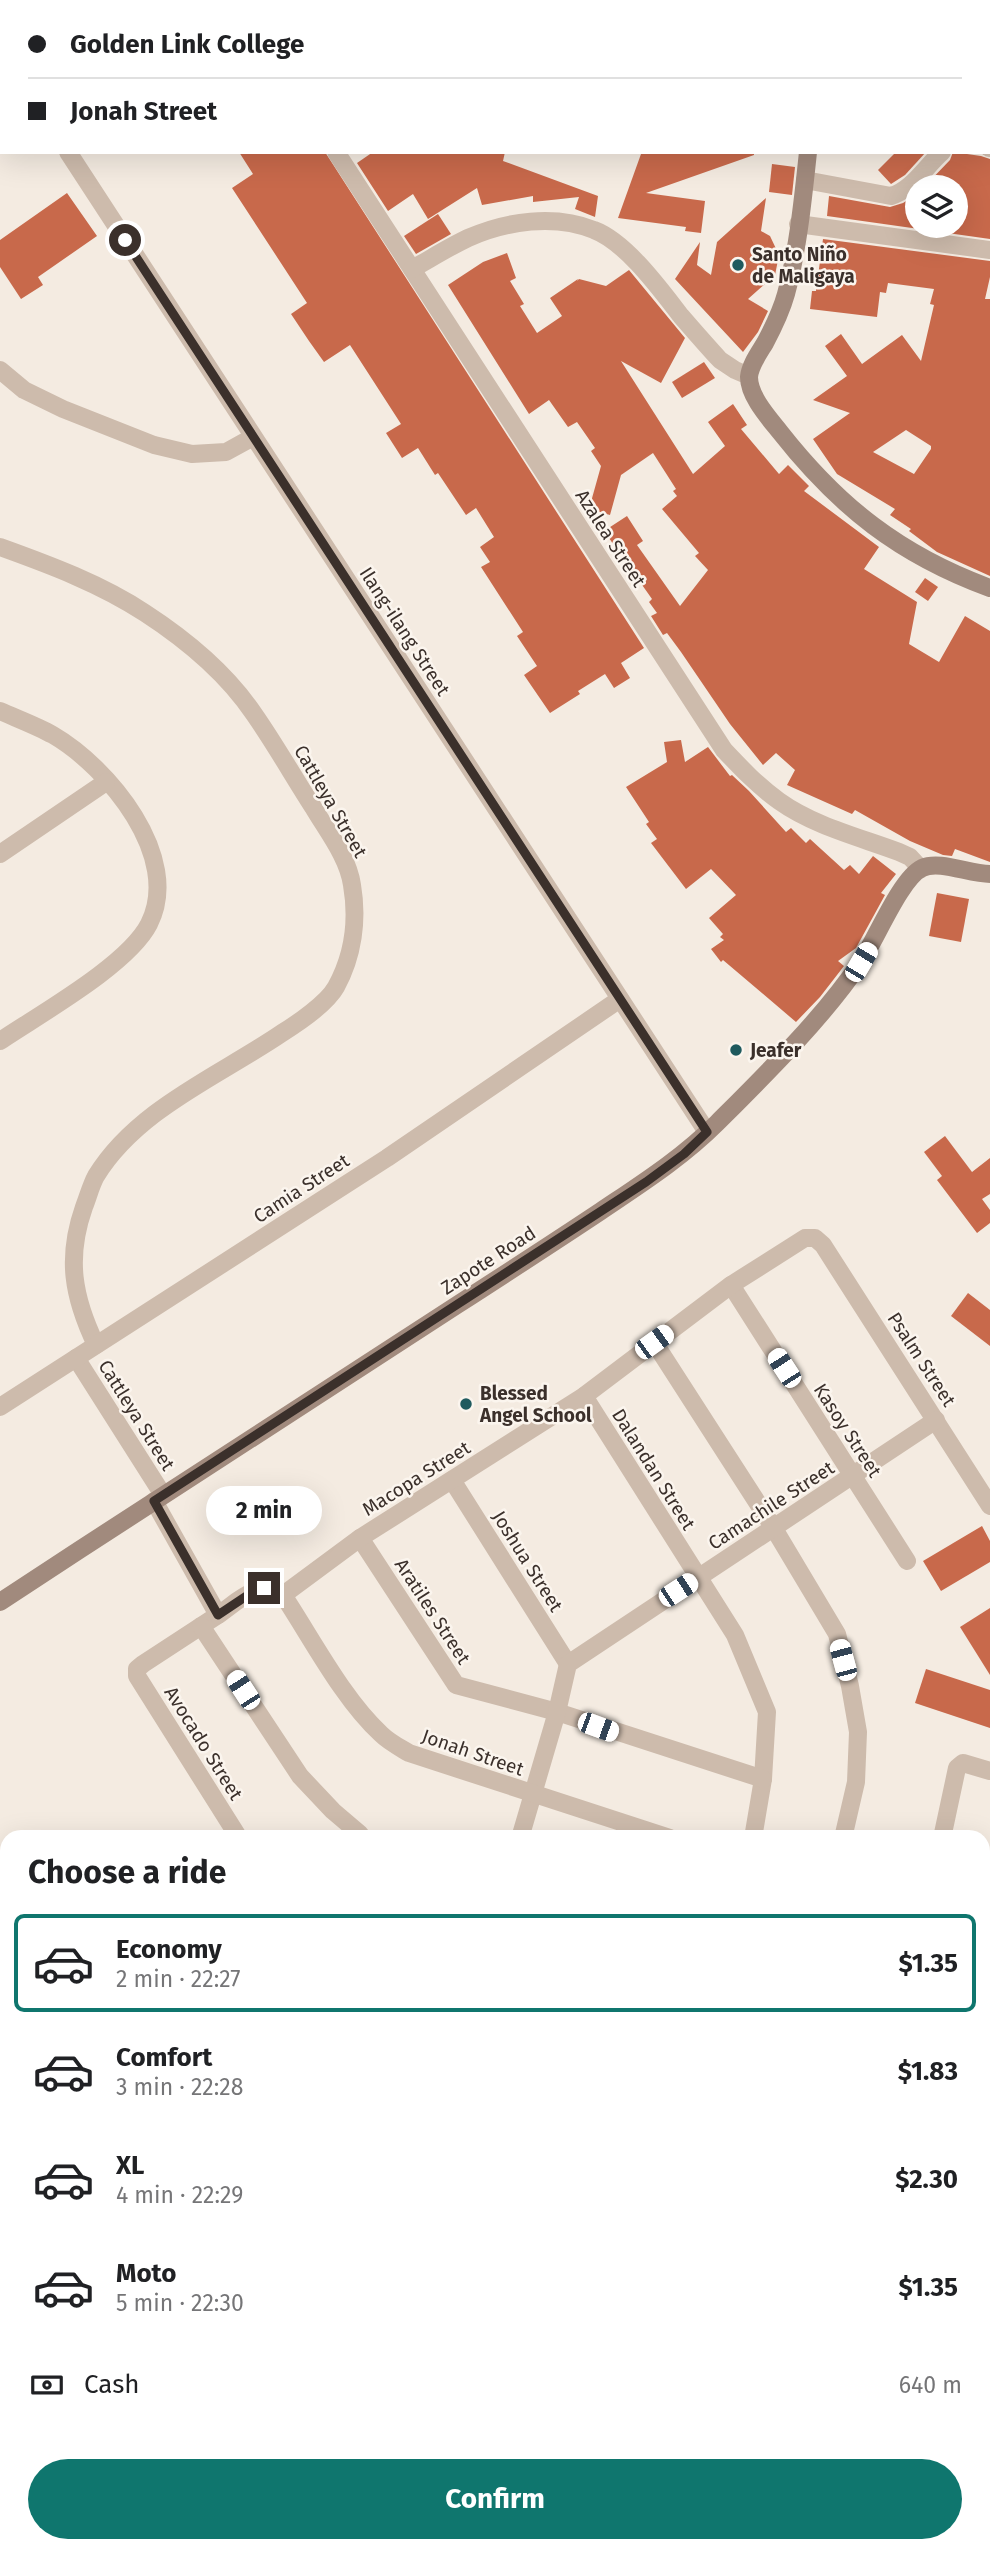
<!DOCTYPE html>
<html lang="en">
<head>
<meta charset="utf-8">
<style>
	:root { --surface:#fff; --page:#f2f2f2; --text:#202124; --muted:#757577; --line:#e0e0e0; --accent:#0f766e }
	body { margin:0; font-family:"Fira Sans",sans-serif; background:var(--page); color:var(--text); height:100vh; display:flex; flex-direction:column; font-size:26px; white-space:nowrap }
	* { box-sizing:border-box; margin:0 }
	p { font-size:23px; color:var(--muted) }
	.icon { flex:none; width:38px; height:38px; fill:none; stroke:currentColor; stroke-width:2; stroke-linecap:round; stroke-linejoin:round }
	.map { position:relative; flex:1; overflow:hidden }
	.sheet { position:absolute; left:0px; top:1830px; width:990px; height:723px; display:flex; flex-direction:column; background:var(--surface); border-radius:21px 21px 0 0; box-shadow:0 7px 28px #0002 }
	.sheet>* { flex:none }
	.banner { position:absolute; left:0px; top:0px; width:990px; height:154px; box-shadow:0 7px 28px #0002; display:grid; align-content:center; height:154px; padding:0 28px; background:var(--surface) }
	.controls { position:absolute; left:905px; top:175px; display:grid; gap:14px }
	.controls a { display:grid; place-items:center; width:63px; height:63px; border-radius:50%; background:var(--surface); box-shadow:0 7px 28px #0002; font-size:35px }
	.end { position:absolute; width:32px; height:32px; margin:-16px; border:9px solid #3b302b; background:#fff; box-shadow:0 0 0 4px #fff }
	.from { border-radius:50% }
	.bubble { position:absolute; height:49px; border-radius:24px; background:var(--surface); box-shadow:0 7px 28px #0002; font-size:23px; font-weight:700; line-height:49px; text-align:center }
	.car { position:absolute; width:21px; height:42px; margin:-21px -10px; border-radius:9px; box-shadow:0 0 5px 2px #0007; background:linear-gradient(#fff 24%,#345 0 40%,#fff 0 76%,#345 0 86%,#fff 0) }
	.banner b { display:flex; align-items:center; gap:24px; height:66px; font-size:26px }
	.banner b+b { border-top:2px solid var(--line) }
	.banner i { width:18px; height:18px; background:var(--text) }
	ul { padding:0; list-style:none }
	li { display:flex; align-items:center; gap:21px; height:98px; margin:0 14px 10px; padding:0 14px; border:4px solid transparent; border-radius:10px }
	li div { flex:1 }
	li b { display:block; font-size:26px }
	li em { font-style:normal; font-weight:700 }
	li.selected { border-color:var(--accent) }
	li>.icon { width:63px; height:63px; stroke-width:1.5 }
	h2 { padding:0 28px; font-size:32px; line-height:84px }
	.pay { display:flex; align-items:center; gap:18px; height:77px; padding:0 28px; font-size:26px }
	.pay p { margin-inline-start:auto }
	.button { display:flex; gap:14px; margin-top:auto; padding:14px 28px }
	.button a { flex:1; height:80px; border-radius:42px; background:var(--accent); color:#fff; font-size:28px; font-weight:700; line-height:80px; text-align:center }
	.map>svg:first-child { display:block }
	.building { fill:#c8694b; fill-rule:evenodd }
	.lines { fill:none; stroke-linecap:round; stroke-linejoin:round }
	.minor { stroke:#cdbbac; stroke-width:18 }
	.tertiary { stroke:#cdbbac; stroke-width:18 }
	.secondary { stroke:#a18a7d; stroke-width:18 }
	.route { stroke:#3b302b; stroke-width:9 }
	.poi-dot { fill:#1f5a5e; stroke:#fbf5ee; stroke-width:2.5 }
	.labels { text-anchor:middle; stroke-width:5; stroke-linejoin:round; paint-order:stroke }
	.poi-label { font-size:19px; font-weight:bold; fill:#3b302b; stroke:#fbf5ee; text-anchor:start }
	.street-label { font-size:19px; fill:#3b302b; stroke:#fbf5ee }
</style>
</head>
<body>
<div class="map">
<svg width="990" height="2553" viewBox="0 0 990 2553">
	<rect width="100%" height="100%" fill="#f4ebe1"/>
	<g class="building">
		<path d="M239,152H325L644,648L621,663L630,678L614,688L605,674L578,691L580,694L550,713L524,675L537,666L517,636L523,632L481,567L490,562L480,547L494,537L476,508L466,515L438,473L435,475L418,448L402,458L386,433L401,424L350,345L324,362L309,341L291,314L307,303L232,188L253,174Z"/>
		<path d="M373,152H505L503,161L598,196L595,217L575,209L579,197L533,202V196L482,205L477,188L428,219L413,194L388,211L357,163Z"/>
		<path d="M649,152H754V155L646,193L705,201L701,233L685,231L686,227L618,218L641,154Z"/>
		<path d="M896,152H926L905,175L891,184L878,170Z"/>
		<path d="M953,152L981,156L990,159V239L827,216L829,196L890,207L903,203L917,194V226H956V187H924L950,160Z"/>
		<path d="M772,164L795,167L792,195L769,192Z"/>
		<path d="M67,193L97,236L38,277L43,285L21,299L0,267V240Z"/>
		<path d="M766,198L761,231L770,236L779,255L775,275L748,299L768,311L758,332L743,352L675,279L700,242L697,265L711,275L717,242Z"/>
		<path d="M438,214L451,234L416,254L404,236Z"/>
		<path d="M823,239L990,261V277L985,299H990V576L937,552L909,531L911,529L890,515L895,509L837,474L813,439L850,413L813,400L847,376L825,346L841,334L862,364L902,335L921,361L934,305L930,304L934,289L888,283L886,293L880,292L877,317L810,309L812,291H816ZM906,430L931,446V449L914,474L873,452Z"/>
		<path d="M507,253L516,278L510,281L524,304L520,306L537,333L562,316L550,298L578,279L577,281L579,279L606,286L629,270L685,338L661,383L621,361L693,474L725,446L708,422L733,404L747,425L741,429L779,474L788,465L809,486L804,491L879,547L864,569L917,602L909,644L939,662L965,616L990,631V862L955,849L952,856L943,855L910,841L855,810L852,814L787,785L795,770L776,753L763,765L730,724L681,652L667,633L663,635L651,616L657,613L649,602L652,599L604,531L627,516L643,541L637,545L680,606L708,570L695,556L699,553L662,509L677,496L673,491L676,489L653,453L621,475L610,515L589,509L601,466L591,451L595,448L577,422L568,427L549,400L529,414L448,285L483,262Z"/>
		<path d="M704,362L715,378L682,398L672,382Z"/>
		<path d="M925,578L938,587L928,601L915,592Z"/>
		<path d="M681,740L685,762L708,747L730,776L732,775L749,791L786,832L791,828L806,843L810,839L844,870L850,865L859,874L873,856L896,874L881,893L885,895L856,948L838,961L844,966L820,997L796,1022L723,960L721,962L711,949L724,940L720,937L723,934L709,918L736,895L711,869L686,889L651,843L657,839L646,824L649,822L626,787L667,762L664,742Z"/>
		<path d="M937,893L969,899L961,942L929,936Z"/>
		<path d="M945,1136L972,1172L990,1158V1194L982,1199L990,1210V1223L977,1233L937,1180L942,1176L924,1152Z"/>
		<path d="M968,1293L990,1310V1346L951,1316Z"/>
		<path d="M982,1526L990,1541V1562L941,1591L923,1561Z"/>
		<path d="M990,1608V1675L960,1627Z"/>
		<path d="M926,1669L990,1690V1728L915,1703Z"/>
	</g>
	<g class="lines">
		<g class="minor">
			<path d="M0,48L2,51"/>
			<path d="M989,148H990"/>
			<path d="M68,152L707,1132"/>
			<path d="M336,152L724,750C741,768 758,786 779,801C814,826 859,837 899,852L910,857L921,869"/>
			<path d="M805,180L891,196C912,190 926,166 942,152"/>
			<path d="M798,224L990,250"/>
			<path d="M412,269C430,259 449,247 468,238C506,221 555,214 594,230C626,242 660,289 681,316C694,331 707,346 720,360L735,370L749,376"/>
			<path d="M0,370L24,390L63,409L154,445L192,454L226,452L253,437"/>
			<path d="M0,547C50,565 101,584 145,613C185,639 227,674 254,714C275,744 293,776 313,807C327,831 348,857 352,885C358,920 353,956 336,987C327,1003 298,1023 282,1033C219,1076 137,1109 96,1176C91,1185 88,1197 84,1207C66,1258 73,1297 96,1345"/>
			<path d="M0,711C18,719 37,726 53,735C108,767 183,857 149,924C128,965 40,1014 0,1041"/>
			<path d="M0,854L106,782"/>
			<path d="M731,1285L907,1561"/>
			<path d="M654,1342L773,1527L837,1634L850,1686L858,1732L856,1782L843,1838"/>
			<path d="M76,1358L163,1495"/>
			<path d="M584,1396L735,1635L767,1712L763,1779L753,1838"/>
			<path d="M0,1407L387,1158L620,999"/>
			<path d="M452,1480L568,1664"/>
			<path d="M360,1538L456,1685L557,1712L763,1779"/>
			<path d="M283,1595L360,1538L584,1396L731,1285L805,1238H815L823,1245L990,1506"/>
			<path d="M218,1615L143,1664L137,1669V1676L239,1838"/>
			<path d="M201,1626L300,1776L333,1811L360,1834L359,1838"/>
			<path d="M520,1838L557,1712L568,1664L936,1420"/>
			<path d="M942,1838L957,1768L963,1763L990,1771"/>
			<path d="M984,1937L990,1939"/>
			<path d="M984,2030L990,2032"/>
			<path d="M0,2089L7,2084"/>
			<path d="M0,2115L7,2125"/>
			<path d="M0,2196L7,2207"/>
			<path d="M984,2206L990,2186"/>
			<path d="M0,2283L7,2294"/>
			<path d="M984,2373L990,2375"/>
			<path d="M0,2386L7,2382"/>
			<path d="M984,2446L990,2424"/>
			<path d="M0,2468L7,2463"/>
			<path d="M0,2519L7,2530"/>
			<path d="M17,2546L22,2553"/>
			<path d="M120,2546L124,2553"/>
			<path d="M421,2546L425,2553"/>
			<path d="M636,2546L656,2553"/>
			<path d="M911,2546L932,2553"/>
			<path d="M294,2553L304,2546"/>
			<path d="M952,2553L954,2546"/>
		</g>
		<g class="tertiary">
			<path d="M238,0L239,2"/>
			<path d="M395,2L399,0"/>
			<path d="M154,1501L218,1615C240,1600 255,1581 283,1595C312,1639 343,1699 381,1734C389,1742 399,1747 409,1753L670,1838"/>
			<path d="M984,2460L990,2463"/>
			<path d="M621,2553L623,2546"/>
		</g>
		<g class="secondary">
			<path d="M742,0V2"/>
			<path d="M808,152C803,199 798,249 786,294C781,312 773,328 765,343C759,353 750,365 749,377C749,396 768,417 780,432C839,507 900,555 990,588"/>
			<path d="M0,1602C152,1502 305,1403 457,1305C505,1274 553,1243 601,1211C641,1184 682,1158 717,1123C764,1076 823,1018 860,963C876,940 900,879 922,868C940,860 969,874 990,874"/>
		</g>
	</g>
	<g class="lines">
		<path class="route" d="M125,240L707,1132L684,1154L646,1182L154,1501L218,1615L257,1589L264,1588"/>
	</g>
	<g class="poi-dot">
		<circle cx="738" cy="265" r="7"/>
		<circle cx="736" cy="1050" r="7"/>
		<circle cx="466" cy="1404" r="7"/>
	</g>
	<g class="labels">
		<g class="poi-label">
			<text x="752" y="261">Santo Niño<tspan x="752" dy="22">de Maligaya</tspan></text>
			<text x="750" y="1057">Jeafer</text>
			<text x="480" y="1400">Blessed<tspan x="480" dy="22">Angel School</tspan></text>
		</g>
		<g class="street-label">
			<text transform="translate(611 538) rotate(57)" y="7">Azalea Street</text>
			<text transform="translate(405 631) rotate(57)" y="7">Ilang-ilang Street</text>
			<text transform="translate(331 801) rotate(60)" y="7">Cattleya Street</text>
			<text transform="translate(301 1188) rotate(-33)" y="7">Camia Street</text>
			<text transform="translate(488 1260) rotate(-33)" y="7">Zapote Road</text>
			<text transform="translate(922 1359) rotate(57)" y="7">Psalm Street</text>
			<text transform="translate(137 1415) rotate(58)" y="7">Cattleya Street</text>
			<text transform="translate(848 1430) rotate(57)" y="7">Kasoy Street</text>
			<text transform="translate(654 1469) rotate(58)" y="7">Dalandan Street</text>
			<text transform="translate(416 1478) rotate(-32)" y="7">Macopa Street</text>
			<text transform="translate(771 1505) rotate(-33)" y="7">Camachile Street</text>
			<text transform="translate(528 1561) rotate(58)" y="7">Joshua Street</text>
			<text transform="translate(433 1611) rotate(57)" y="7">Aratiles Street</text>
			<text transform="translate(204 1743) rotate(58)" y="7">Avocado Street</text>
			<text transform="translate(473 1752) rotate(19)" y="7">Jonah Street</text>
		</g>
	</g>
</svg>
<div class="controls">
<a><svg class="icon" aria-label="layers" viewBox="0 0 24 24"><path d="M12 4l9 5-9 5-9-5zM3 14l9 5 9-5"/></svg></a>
</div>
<i class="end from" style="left:125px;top:240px"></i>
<i class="end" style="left:264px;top:1588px"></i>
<div class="bubble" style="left:206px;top:1486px;width:116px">2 min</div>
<i class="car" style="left:861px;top:962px;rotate:31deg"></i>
<i class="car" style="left:654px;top:1342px;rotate:54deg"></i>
<i class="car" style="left:784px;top:1368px;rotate:327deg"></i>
<i class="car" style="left:678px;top:1590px;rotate:57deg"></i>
<i class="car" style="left:843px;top:1660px;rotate:345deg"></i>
<i class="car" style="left:243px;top:1690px;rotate:327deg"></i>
<i class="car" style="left:598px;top:1727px;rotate:110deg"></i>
<div class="banner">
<b><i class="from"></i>Golden Link College</b>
<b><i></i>Jonah Street</b>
</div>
<section class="sheet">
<h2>Choose a ride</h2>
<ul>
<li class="selected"><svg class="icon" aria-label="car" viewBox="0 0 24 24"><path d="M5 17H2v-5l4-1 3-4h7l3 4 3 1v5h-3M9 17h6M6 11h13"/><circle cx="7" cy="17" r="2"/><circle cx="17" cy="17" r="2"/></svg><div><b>Economy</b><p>2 min · 22:27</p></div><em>$1.35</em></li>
<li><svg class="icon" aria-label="car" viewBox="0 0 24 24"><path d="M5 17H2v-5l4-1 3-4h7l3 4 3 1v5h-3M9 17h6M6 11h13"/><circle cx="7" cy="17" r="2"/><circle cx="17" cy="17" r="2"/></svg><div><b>Comfort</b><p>3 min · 22:28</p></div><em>$1.83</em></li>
<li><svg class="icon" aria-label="car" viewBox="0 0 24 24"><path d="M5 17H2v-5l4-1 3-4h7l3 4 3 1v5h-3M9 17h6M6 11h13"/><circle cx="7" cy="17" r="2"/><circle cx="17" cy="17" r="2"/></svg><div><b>XL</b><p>4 min · 22:29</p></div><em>$2.30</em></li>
<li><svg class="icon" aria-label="car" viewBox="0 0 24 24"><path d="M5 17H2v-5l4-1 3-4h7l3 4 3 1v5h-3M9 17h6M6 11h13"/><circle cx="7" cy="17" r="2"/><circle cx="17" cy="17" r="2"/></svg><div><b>Moto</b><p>5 min · 22:30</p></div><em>$1.35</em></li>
</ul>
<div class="pay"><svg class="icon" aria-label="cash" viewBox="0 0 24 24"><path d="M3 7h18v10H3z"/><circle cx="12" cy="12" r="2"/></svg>Cash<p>640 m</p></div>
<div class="button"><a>Confirm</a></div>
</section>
</div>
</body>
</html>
